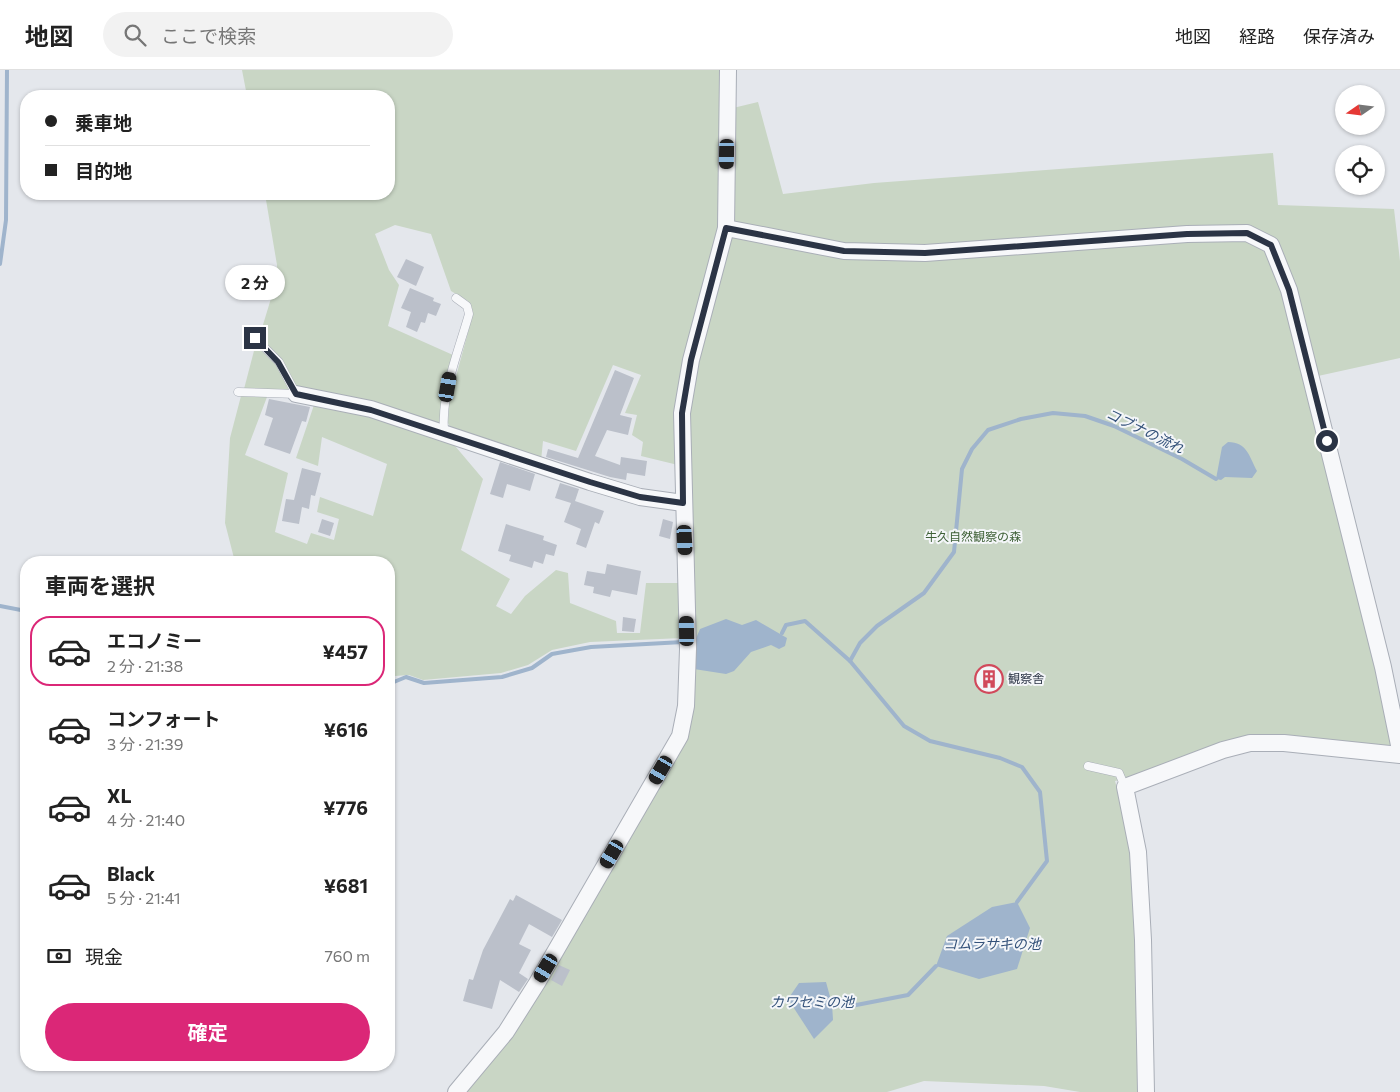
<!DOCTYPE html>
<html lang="ja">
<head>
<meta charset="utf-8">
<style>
	:root { --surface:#fff; --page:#f2f2f2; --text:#222; --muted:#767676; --line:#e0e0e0; --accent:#db2777 }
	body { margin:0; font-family:Commissioner,"Noto Sans JP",sans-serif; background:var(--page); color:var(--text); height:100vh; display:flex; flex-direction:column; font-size:19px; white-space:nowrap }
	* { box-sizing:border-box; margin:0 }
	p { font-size:16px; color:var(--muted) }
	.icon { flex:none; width:28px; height:28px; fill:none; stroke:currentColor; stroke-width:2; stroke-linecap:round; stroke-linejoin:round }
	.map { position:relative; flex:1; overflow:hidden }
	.sheet { position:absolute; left:20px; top:486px; width:375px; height:515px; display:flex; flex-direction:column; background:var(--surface); border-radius:20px; box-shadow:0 1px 4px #0004 }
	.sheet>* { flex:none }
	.hud { position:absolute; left:20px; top:20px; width:375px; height:110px; border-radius:20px; box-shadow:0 1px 4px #0004; display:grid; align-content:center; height:110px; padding:0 25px; background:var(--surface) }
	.needle { width:32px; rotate:256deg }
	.fabs { position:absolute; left:1335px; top:15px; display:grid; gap:10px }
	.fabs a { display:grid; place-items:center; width:50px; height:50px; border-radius:50%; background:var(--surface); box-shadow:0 1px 4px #0004; font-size:25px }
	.end { position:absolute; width:22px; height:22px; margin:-11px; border:6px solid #2b3445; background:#fff; box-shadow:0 0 0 2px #fff }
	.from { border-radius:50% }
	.bubble { position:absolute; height:35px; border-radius:18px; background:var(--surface); box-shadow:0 1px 4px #0004; font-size:16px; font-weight:700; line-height:35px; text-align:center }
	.car { position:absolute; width:15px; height:30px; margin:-15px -8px; border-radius:6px; box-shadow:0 0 4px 1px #0007; background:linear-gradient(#222 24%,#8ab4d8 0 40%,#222 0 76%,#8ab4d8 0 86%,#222 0) }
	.hud b { display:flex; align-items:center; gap:18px; height:48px; font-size:19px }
	.hud b+b { border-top:1px solid var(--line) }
	.hud i { width:12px; height:12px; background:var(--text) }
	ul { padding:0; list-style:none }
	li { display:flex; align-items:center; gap:15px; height:70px; margin:0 10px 8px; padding:0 15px; border:2px solid transparent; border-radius:20px }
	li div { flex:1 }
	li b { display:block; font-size:19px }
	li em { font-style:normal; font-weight:700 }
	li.current { border-color:var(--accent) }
	li>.icon { width:45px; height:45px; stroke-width:1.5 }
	h2 { padding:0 25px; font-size:22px; line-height:60px }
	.pay { display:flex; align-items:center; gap:12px; height:55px; padding:0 25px; font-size:19px }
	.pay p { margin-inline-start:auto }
	.cta { display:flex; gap:10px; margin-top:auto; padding:10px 25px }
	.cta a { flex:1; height:58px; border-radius:30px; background:var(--accent); color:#fff; font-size:20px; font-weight:700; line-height:58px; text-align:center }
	header { display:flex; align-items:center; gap:30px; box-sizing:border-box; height:70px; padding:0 25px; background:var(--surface); border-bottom:1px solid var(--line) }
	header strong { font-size:24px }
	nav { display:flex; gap:28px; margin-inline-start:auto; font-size:18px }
	.search { width:350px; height:45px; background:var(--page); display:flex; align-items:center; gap:12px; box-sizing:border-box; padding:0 18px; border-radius:28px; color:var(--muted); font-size:19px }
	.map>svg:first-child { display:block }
	.green { fill:#c9d6c5 }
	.water { fill:#9fb4cc }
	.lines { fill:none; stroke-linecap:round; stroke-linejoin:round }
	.stream { stroke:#9fb4cc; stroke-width:4 }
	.building { fill:#bbc0ca }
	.service-casing { stroke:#a9aeb7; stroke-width:9 }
	.minor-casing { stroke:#a9aeb7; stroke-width:18 }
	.service { stroke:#f7f8fa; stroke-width:8 }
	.minor { stroke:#f7f8fa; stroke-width:16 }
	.route { stroke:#2b3445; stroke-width:6 }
	.labels { text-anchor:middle; stroke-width:4; stroke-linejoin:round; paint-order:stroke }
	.park-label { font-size:12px; fill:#3f6138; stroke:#f4f6f9 }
	.poi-label { font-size:12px; fill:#2b3445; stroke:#f4f6f9; text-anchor:start }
	.water-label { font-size:14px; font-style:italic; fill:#34527a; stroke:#f4f6f9 }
</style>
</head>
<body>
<header>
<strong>地図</strong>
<div class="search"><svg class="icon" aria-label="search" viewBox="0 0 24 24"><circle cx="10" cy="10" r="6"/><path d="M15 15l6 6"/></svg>ここで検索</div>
<nav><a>地図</a><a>経路</a><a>保存済み</a></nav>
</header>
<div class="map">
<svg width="1400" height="1022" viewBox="0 0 1400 1022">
	<rect width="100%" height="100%" fill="#e4e7ec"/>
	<g class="green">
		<path d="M242,0H722L719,164L678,395L641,386L643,372L632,365L637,345L625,343L641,305L613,295L576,381L543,371L541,391L453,363L448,353L449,332L473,244L468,231L451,221L431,164L395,155L375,164L389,200L399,215L388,256L453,285L440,342V356L296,317L278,287L264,271L262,258L276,212L277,195L265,124H389V26H247Z"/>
		<path d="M758,32L783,124L874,113L1273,83L1278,135L1394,139L1400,191V288L1318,306L1277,175L1261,161L1239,155L917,178L844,176L739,158L732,150L733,38Z"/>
		<path d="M736,165L838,186L1243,166L1265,176L1284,227L1395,677L1294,669L1115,711L1127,753L1134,810L1140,1022H1080L1044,1016L924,1011L887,1022H465L685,670L689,347L696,294L729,169Z"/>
		<path d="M255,277H260L275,292L289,320L244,319Z"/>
		<path d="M241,326L267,327L245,385L288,403L275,462L307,474L311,463L334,470L339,449L317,442L320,427L373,446L387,394L322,367L318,396L296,388L315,332L339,336L450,370L483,409L461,480L510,509L496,536L511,544L525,526L556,500L568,503L570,533L616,551L617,563H640L646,513H683V568L590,572L552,580L528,595L501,603L423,610L409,605L395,606L389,603V492H235L225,453L230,368Z"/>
	</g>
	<g class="water">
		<path d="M1228,372C1247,372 1249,386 1257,401L1252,408L1225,407L1221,410L1216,409L1222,377Z"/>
		<path d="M726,549L742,555L756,550L787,568L785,576L779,579L771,575L751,582L734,601L726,604L694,599L695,571L700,559Z"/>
		<path d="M1017,832L1030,858L1017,899L979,909L936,896L947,866L992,837Z"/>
		<path d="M826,912L832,934L833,950L814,969L788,929L799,913Z"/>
	</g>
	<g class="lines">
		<g class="stream">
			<path d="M0,194L6,150L7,0"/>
			<path d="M0,536L26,541"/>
			<path d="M782,563L786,555L805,551L850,591L904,656L930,671L1000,688L1022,697L1040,722L1047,791L1017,832"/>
			<path d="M850,591L860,573L877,556L924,523L954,482L962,399L972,379L988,360L1021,349L1053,343L1085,346L1114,356L1182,389L1216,409"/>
			<path d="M389,614L406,607L424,613L502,607L532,598L552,584L591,577L683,572"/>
			<path d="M832,934L846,937L908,925L936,896"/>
		</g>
	</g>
	<g class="building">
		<path d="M406,189L424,197L416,216L397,207Z"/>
		<path d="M410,218L434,228L433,231L441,234L436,246L428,243L425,253L421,252L417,262L406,257L411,242L401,238Z"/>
		<path d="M615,300L634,308L620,345L632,348L628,365L607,360L595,386L620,395L621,387L647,391L645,406L627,403L626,410L610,407L546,387L548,379L578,388Z"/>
		<path d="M269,329L310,337L306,352L302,351L290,384L264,375L273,348L265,345Z"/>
		<path d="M500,392L535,404L530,421L507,414L503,428L490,424Z"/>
		<path d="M302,398L321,403L315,426L311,425L309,439L302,437L299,454L282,451L286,429L294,430Z"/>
		<path d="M560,413L579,419L575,431L604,441L599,454L595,452L586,478L576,474L581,459L564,452L571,433L555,428Z"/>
		<path d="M322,449L334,453L330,466L318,462Z"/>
		<path d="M663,449L673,452L670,469L659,466Z"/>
		<path d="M506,454L544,466L543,470L557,475L554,486L546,484L543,494L534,491L532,498L509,491L511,485L498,481Z"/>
		<path d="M607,494L641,501L637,525L612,520L610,527L593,523L594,517L584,515L587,501L605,504Z"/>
		<path d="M623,547L636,549L634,562L622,561Z"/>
		<path d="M995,595L1000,619L984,623L978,599Z"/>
		<path d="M516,825L562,850L552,867L529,854L519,874L531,880L519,903L528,909L519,922L500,910L492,939L463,931L469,909L473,910L483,880L510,829L513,831Z"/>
		<path d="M559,895L570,900L562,916L551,910Z"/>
	</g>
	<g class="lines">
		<defs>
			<g id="service">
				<path d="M255,268L279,292L296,324"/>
				<path d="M238,322L296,324"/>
				<path d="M444,363C441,322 458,283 469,244L467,236L456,228"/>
				<path d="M1088,696L1119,703L1125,717"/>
			</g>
			<g id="minor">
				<path d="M726,158L844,181L925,183L1187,164L1247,163L1271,175L1289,220L1383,597L1400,680"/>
				<path d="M296,324L371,339L590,412L640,427L683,433"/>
				<path d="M456,1022L506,962L537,913L680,666L686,636L688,579L682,343L691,290L726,158L728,0"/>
				<path d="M1146,1022L1143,870L1138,782L1125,717L1223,680L1250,673H1284L1400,685"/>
			</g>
		</defs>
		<use href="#service" class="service-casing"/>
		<use href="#minor" class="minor-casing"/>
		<use href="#service" class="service"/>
		<use href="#minor" class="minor"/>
	</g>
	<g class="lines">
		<path class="route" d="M255,268L278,292L296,324L371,340L590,412L640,427L683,433L682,343L691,290L726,158L844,181L925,183L1187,164L1247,163L1271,175L1289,220L1327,371"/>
	</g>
	<defs>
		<symbol id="building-ring" viewBox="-11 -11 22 22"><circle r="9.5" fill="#f4f6f9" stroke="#d1495b" stroke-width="1.5"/><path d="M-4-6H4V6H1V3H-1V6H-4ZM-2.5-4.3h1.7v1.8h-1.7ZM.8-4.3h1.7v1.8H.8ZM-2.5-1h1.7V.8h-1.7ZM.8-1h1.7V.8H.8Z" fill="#d1495b"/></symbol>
	</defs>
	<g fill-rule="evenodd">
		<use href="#building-ring" x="973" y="593" width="32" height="32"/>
	</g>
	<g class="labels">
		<g class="park-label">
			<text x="973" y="471">牛久自然観察の森</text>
		</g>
		<g class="poi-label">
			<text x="1008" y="613">観察舎</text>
		</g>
		<g class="water-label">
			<text transform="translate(1145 361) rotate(26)" y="5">コブナの流れ</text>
			<text x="992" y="879">コムラサキの池</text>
			<text x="812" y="937">カワセミの池</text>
		</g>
	</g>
</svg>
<div class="fabs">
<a><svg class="needle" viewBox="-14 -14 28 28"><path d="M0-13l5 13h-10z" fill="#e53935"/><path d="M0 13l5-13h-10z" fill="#767676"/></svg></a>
<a><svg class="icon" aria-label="locate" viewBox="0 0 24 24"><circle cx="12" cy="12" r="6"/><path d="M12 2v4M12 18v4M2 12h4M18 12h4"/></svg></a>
</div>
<i class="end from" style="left:1327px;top:371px"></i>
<i class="end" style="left:255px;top:268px"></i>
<div class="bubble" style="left:225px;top:195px;width:60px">2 分</div>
<i class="car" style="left:727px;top:84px;rotate:181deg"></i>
<i class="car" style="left:448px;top:317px;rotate:10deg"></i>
<i class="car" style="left:685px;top:470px;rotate:177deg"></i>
<i class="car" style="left:687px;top:561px;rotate:359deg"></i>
<i class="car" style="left:661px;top:700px;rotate:210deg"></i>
<i class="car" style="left:612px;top:784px;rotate:210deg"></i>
<i class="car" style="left:546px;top:898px;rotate:211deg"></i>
<div class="hud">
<b><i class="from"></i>乗車地</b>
<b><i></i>目的地</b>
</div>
<section class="sheet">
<h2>車両を選択</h2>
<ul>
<li class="current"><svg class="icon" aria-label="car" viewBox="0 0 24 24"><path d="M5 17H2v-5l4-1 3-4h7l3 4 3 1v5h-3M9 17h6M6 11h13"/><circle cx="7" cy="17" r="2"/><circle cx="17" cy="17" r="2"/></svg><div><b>エコノミー</b><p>2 分 · 21:38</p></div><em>¥457</em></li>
<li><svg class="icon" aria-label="car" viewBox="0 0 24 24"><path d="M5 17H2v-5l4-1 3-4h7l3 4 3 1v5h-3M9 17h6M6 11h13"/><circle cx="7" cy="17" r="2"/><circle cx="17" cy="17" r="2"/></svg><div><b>コンフォート</b><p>3 分 · 21:39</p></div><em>¥616</em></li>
<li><svg class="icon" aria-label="car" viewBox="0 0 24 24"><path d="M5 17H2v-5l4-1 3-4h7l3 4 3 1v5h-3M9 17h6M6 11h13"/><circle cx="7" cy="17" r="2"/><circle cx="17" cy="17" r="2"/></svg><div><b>XL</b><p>4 分 · 21:40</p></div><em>¥776</em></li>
<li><svg class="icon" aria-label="car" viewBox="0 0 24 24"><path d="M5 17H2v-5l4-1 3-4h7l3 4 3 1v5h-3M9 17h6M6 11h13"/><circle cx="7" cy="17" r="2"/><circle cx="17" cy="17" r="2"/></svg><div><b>Black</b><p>5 分 · 21:41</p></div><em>¥681</em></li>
</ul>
<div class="pay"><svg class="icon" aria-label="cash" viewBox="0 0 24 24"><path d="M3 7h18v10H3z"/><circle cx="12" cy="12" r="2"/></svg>現金<p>760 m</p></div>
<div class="cta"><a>確定</a></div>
</section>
</div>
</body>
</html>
